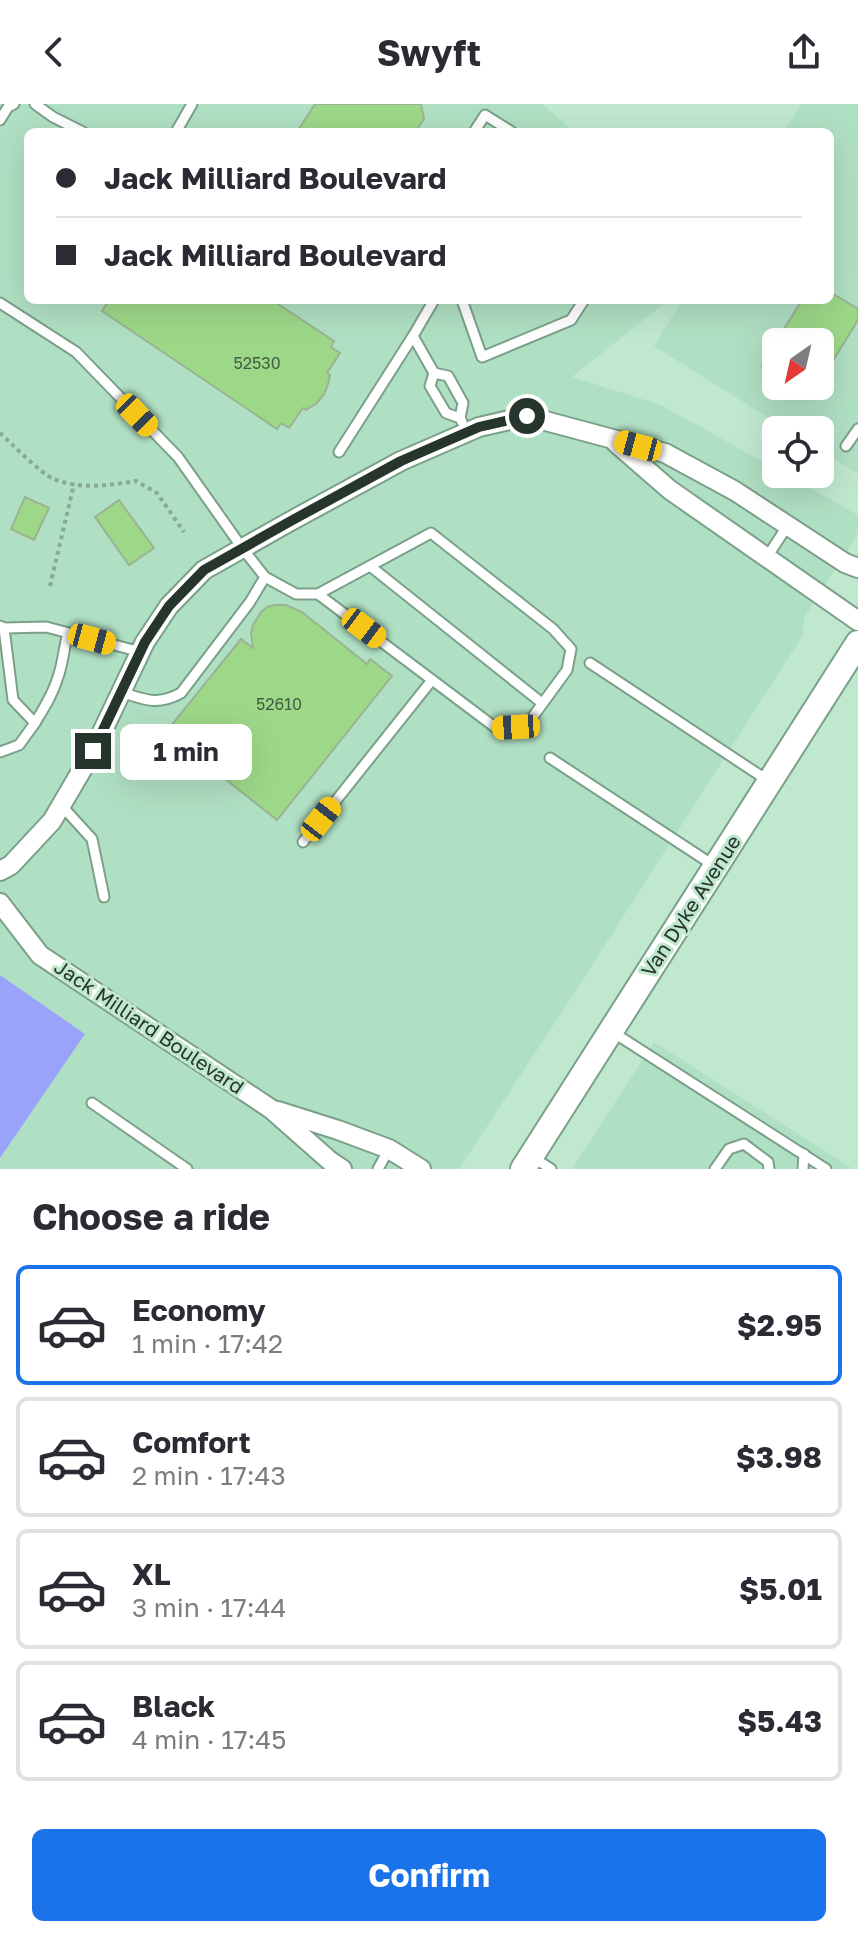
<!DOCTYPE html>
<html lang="en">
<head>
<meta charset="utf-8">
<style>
	:root { --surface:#fff; --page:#f7f7f7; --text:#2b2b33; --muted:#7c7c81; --line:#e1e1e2; --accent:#1a73e8 }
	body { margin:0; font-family:"Golos Text",sans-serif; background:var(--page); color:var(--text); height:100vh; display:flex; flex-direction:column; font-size:30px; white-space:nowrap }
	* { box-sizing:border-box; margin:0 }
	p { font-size:26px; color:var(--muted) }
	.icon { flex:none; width:44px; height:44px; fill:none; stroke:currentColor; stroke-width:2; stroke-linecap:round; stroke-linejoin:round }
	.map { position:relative; height:1065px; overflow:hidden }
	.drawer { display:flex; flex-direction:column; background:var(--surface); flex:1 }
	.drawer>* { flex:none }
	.top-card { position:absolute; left:24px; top:24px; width:810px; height:176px; border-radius:12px; box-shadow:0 8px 32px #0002; display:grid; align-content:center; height:176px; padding:0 32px; background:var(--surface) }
	.needle { width:52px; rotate:214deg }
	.buttons { position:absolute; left:762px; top:224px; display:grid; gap:16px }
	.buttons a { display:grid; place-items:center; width:72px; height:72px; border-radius:12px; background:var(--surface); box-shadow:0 8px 32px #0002; font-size:40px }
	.end { position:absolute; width:36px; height:36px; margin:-18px; border:10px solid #26362c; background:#fff; box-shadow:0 0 0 4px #fff }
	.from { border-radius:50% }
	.bubble { position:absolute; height:56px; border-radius:12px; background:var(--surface); box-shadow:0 8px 32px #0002; font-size:26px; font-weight:700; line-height:56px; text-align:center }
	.car { position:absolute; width:24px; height:48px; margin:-24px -12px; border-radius:10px; box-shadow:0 0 6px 2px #0007; background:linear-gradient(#f5c518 24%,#345 0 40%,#f5c518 0 76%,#345 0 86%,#f5c518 0) }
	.top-card b { display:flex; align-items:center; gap:28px; height:76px; font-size:30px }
	.top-card b+b { border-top:2px solid var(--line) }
	.top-card i { width:20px; height:20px; background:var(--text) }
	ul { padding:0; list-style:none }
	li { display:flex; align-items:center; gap:24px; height:120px; margin:0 16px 12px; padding:0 16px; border:4px solid var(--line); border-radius:12px }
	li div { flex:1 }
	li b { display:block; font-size:30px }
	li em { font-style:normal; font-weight:700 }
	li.active { border-color:var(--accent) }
	li>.icon { width:72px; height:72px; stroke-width:1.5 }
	h2 { padding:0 32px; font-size:36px; line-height:96px }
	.button { display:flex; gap:16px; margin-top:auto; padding:16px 32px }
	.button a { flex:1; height:92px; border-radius:12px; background:var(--accent); color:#fff; font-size:32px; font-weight:700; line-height:92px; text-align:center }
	header { display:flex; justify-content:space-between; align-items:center; height:104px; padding:0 32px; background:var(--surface); font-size:36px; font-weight:700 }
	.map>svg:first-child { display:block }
	.built { fill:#b0e0c3; fill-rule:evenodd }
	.forest { fill:#99a3f9 }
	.building { fill:#9dd888; stroke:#9ab392; stroke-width:2 }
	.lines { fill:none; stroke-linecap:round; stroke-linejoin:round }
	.lane-casing { stroke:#7ba08a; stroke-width:13 }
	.street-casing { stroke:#7ba08a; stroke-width:22 }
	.secondary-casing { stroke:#7ba08a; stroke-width:28 }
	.path { stroke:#89a895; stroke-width:4; stroke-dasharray:4 4; stroke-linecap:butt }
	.lane { stroke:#fff; stroke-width:9 }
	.street { stroke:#fff; stroke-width:18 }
	.secondary { stroke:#fff; stroke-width:24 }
	.route { stroke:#26362c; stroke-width:10 }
	.labels { text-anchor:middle; stroke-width:6; stroke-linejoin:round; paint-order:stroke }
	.number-label { font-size:16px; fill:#445e43 }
	.street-label { font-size:20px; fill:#26362c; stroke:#c0e8cf }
</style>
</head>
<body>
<header><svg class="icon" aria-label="back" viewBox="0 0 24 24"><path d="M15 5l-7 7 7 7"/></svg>Swyft<svg class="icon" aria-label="share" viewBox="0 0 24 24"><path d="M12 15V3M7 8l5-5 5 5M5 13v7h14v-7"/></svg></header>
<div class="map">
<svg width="858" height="1065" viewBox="0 0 858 1065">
	<rect width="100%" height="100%" fill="#c0e8cf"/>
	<g class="built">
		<path d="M0,0H542L575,28H28V196H665L666,198L572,273L661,301L776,365V370H785L858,411V430L804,514L803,531L575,888L459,1065H0V1054L85,930L0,871Z"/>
		<path d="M801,0H858V370L820,346V326H788L654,242L682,196H830V28H784ZM776,238H820V282H776Z"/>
		<path d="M654,938L853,1065H572Z"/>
	</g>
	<path class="forest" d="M0,871L85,930L0,1054Z"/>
	<g class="building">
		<path d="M315,0H421L424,15L415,28H297Z"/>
		<path d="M830,188L858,205V216L820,278V238H776L802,196H830Z"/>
		<path d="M109,196H272L334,237L331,243L340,249L327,269L330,271L328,280L324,290L317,299L306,306L303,304L289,324L281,319L277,325L102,207Z"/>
		<path d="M776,238V274L764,267L762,261Z"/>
		<path d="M788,282H818L810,295Z"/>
		<path d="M25,393L49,404L34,436L11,425Z"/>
		<path d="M119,396L154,444L129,461L95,413Z"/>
		<path d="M275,501H286L302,508L367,560L370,555L392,572L277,716L166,628L241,535L253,544L251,529L253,521L261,508L267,503Z"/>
	</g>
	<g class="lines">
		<defs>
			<g id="lane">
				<path d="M35,0L53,13L83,28"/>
				<path d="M0,16L8,3L14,0"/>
				<path d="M176,28L192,0"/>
				<path d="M474,28L485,11L512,28"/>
				<path d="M434,196L413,232L434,269L448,272L463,299L460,314"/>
				<path d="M462,196L482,253L571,216L584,196"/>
				<path d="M0,199L76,248L178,353L243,445L265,473L296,490H318L496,624L516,623L532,614L567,566L571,545L553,525L431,429L318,490"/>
				<path d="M434,269L430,282L446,309L460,314L462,318"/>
				<path d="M846,342L858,325"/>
				<path d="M339,348L413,232"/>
				<path d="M767,453L788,421"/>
				<path d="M370,462L542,599"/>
				<path d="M0,522L4,524L46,523L141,548"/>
				<path d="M590,559L767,676"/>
				<path d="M121,588C146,596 157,602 181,589L250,498L265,473"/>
				<path d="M35,619C44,604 53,590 58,573C63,559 64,543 68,529"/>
				<path d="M0,648L19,641L35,619L13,596L4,524"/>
				<path d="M550,654L713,761"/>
				<path d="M61,701L92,735L104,793"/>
				<path d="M303,738L432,576"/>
				<path d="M611,927L826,1065"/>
				<path d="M92,999L187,1065"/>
				<path d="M531,1052L551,1065"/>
				<path d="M378,1065L389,1045"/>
				<path d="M715,1065L729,1045L744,1040L768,1058L769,1065"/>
				<path d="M803,1065L804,1050"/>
			</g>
			<g id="street">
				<path d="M616,339L670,386L858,517"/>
				<path d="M0,767L11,761L52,717L93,647L145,538L169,502L204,466L289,418L401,357L479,323L527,312L665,349L735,387L845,459L858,464"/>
				<path d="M0,799L40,851L271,1005L330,1057L342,1065"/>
				<path d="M278,1007L338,1026L389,1045L421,1065"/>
			</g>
			<path id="secondary" d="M523,1065L858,539"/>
		</defs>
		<use href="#lane" class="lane-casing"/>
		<use href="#street" class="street-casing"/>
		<use href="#secondary" class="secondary-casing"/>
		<g class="path">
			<path d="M0,329C12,340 41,370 54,375C79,386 110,381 136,377L157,389L184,428"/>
			<path d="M50,482L74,380"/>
		</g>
		<use href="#lane" class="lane"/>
		<use href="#street" class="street"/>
		<use href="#secondary" class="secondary"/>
	</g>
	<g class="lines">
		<path class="route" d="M93,647L145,538L169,502L204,466L289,418L401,357L479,323L527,312"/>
	</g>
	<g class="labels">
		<g class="number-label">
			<text x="257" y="265">52530</text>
			<text x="279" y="606">52610</text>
		</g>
		<g class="street-label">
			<text transform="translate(691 802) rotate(-57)" y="7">Van Dyke Avenue</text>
			<text transform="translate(149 923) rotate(34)" y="7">Jack Milliard Boulevard</text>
		</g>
	</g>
</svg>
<div class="buttons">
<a><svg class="needle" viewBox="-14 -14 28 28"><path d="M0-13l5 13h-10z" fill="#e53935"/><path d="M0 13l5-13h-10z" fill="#7c7c81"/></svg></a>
<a><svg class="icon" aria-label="locate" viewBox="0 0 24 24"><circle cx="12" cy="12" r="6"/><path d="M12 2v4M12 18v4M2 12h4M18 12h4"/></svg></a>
</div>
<i class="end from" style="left:527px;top:312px"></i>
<i class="end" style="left:93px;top:647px"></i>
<div class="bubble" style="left:120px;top:620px;width:132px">1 min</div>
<i class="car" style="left:137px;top:311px;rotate:136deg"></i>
<i class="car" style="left:638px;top:342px;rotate:285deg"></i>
<i class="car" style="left:364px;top:524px;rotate:127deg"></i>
<i class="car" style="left:92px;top:535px;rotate:105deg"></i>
<i class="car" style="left:516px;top:623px;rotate:267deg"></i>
<i class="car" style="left:321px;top:715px;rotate:38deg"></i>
<div class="top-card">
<b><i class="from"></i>Jack Milliard Boulevard</b>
<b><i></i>Jack Milliard Boulevard</b>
</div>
</div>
<section class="drawer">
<h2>Choose a ride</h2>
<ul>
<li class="active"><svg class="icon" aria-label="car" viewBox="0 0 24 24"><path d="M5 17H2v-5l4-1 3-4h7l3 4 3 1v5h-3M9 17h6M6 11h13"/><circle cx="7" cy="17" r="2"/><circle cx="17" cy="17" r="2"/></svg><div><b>Economy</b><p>1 min · 17:42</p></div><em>$2.95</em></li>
<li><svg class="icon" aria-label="car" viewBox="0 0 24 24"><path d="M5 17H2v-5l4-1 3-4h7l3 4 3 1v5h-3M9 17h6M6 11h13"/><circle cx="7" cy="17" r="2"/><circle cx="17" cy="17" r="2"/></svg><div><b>Comfort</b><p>2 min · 17:43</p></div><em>$3.98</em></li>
<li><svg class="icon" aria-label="car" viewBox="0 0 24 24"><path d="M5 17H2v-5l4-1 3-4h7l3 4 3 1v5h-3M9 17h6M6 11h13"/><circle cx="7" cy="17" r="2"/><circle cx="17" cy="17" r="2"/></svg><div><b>XL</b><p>3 min · 17:44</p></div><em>$5.01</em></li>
<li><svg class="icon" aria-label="car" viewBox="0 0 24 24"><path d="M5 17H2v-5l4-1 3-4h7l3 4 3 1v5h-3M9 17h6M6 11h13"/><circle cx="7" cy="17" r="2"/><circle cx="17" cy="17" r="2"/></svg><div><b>Black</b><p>4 min · 17:45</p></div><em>$5.43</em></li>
</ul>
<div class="button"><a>Confirm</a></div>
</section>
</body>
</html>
